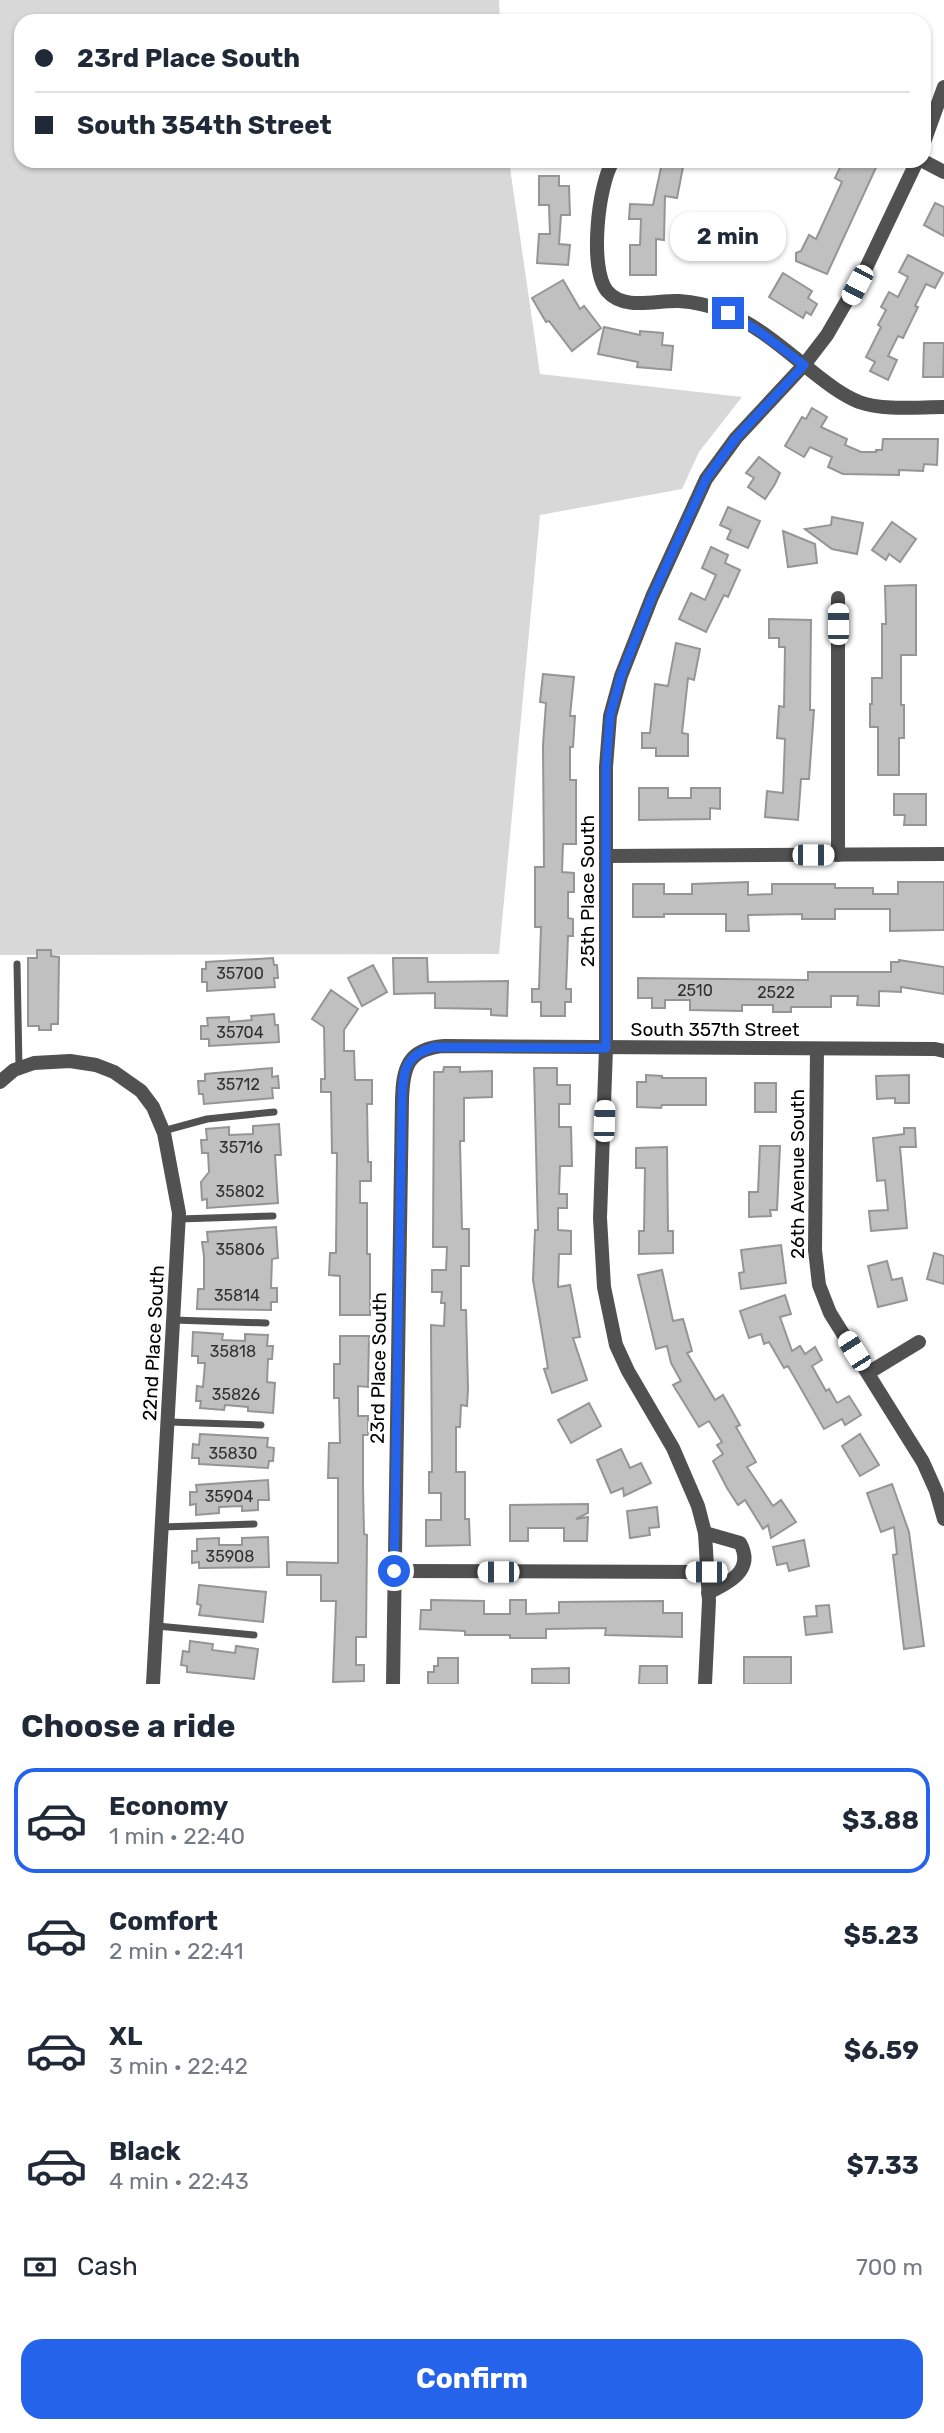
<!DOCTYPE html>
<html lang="en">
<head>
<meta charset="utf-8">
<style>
	:root { --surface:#fff; --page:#f6f6f7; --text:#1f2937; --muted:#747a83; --line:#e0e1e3; --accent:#2563eb }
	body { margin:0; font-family:Rubik,sans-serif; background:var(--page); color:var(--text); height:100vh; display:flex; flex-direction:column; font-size:26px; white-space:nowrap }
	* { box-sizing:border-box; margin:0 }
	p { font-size:23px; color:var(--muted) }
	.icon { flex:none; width:38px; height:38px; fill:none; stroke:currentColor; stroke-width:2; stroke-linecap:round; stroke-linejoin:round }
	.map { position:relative; height:1684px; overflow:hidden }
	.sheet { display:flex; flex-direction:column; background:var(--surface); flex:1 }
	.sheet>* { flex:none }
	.banner { position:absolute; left:14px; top:14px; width:917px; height:154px; border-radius:21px; box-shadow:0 2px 5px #0004; display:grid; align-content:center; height:154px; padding:0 21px; background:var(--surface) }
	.end { position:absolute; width:32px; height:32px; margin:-16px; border:9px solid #2563eb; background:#fff; box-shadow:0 0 0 4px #fff }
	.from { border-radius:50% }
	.bubble { position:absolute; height:49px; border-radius:21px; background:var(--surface); box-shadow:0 2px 5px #0004; font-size:23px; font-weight:700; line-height:49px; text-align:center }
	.car { position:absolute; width:21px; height:42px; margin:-21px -10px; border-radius:9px; box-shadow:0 0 5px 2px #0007; background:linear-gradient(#fff 24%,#345 0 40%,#fff 0 76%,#345 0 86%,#fff 0) }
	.banner b { display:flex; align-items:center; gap:24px; height:66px; font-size:26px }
	.banner b+b { border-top:2px solid var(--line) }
	.banner i { width:18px; height:18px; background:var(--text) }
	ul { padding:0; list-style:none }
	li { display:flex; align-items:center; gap:21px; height:105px; margin:0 14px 10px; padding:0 7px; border:4px solid transparent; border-radius:21px }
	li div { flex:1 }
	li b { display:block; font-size:26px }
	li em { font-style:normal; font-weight:700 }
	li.current { border-color:var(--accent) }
	li>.icon { width:63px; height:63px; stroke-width:1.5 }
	h2 { padding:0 21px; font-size:32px; line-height:84px }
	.pay { display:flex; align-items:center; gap:18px; height:77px; padding:0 21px; font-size:26px }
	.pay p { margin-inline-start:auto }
	.primary-button { display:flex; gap:14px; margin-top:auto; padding:14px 21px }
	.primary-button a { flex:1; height:80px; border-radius:21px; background:var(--accent); color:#fff; font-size:28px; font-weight:700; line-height:80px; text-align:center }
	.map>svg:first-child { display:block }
	.green { fill:#d8d8d8 }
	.building { fill:#c0c0c0; stroke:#959595; stroke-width:2 }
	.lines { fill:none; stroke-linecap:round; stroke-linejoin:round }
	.lane { stroke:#515151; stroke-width:7 }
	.street { stroke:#515151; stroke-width:14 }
	.route { stroke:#2563eb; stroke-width:9 }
	.labels { text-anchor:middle; stroke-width:5; stroke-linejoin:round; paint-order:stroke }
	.number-label { font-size:16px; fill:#303030 }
	.street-label { font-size:19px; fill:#000; stroke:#fff }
</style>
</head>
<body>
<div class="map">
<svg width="944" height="1684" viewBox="0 0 944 1684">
	<rect width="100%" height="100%" fill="#fff"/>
	<path class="green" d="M0,0H499L500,21H21V161H509L540,374L742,397L699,452L682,489L540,515L499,954L0,955Z"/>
	<g class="building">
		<path d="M843,161H879L827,274L796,261V253L801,251L809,235L816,239L842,182L835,178Z"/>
		<path d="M662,163L683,167L677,198L665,196L664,240L656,239V275H630V245H640L641,219H629L630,204L653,205Z"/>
		<path d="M539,176H559V186H569L570,215H561L559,244L570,245L568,265L537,263L539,234H550L549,205H539Z"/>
		<path d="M935,203L944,207V236L924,225Z"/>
		<path d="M908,255L943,273L935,288L926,284L915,306L918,307L903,338L898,336L888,356L897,360L888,380L870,371L875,362L866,357L881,327L878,325L886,310L881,307L889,292L898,297L908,277L899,272Z"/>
		<path d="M783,273L812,291L808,298L817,304L811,315L806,312L803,318L769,297Z"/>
		<path d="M563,280L580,309L584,306L601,328L572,351L549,321L546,322L532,298Z"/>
		<path d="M604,327L640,335V331L663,333L662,345L673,346L671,370L637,367L638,362L598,354Z"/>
		<path d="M924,343H944L943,377H923Z"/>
		<path d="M812,408L827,417L821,427L847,439L845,445L861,452H876V450H882L883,439H938L937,465L924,464L923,471L899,470V475L843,474L828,467L832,457L810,447L804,457L785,446L802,417L806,419Z"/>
		<path d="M759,457L780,473L775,484L765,499L748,487L754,478L746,473Z"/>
		<path d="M728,507L760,521L748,548L727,539L731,530L720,525Z"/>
		<path d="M832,517L863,523L857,554L832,549L805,529L831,525Z"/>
		<path d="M892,522L916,539L900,562L889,554L886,560L872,550Z"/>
		<path d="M783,531L815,544L817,563L788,567Z"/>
		<path d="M711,547L728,555L725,563L740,570L728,597L724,595L706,632L679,619L691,593L705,600L716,575L702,568Z"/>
		<path d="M916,585V655H901V705H904V738H899V775H878V727H870V704H872V678H882V624H886L885,586Z"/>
		<path d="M769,619L811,620L810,710H814L809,779H801L798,820L765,817L767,791L783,793L785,739L777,738L779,706L784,707L785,647H779V638H769Z"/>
		<path d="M676,643L700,649L694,680L688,678L682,733L688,734V756H656V748H642V733H650L655,684L668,686Z"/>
		<path d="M543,674L574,677L570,716H575L573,747H570V780H576V844H563L562,872L574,873V892H568V918L573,919V936H568L566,989H571V1002H565V1016H541V1002H532V989H539L541,927H535V867H544L543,745L546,703L540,702Z"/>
		<path d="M639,788H668V798H691V788H720V809L710,808V819L639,820Z"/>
		<path d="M894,794H926V825H904L905,815H894Z"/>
		<path d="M748,882V895L772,894V884H835V888H873V894H898V882H944V930L890,931V909H835V919H802V914L748,915L749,931H726V914H664V917H633V884H664V894H692V884Z"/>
		<path d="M37,950H51V956L59,957L58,1024H51V1030H39V1026H28V958H37Z"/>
		<path d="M273,958L274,965H277L278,978H274L275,987L207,991V982H202V969H206V962Z"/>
		<path d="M393,958H427L428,982L508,981L507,1016L491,1015V1009L435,1008V993L394,994Z"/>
		<path d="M899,960L944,967V994L901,987V992L879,991V1006L857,1005L858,996H831V1007H791V1012H773V1005H742V1011L690,1010V1000H665V1008H652V998H638V978L808,980V972H891V962H899Z"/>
		<path d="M373,965L387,992L362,1006L348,978Z"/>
		<path d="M331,990L358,1009L344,1030V1051H354L355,1080H372V1104H367L368,1162H371V1181H360V1203H367V1254H370V1315H340V1276L329,1275L330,1253H336L337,1153H332L331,1092H321V1079H325L324,1027L312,1019Z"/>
		<path d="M274,1014L275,1025H278L279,1042L209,1046V1039H201V1026H208L207,1018L229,1017V1022L252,1020L251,1016Z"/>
		<path d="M444,1067H460V1072L492,1071V1097L464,1098V1141H460L462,1229H469V1266H461V1310H466L468,1389L467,1406L461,1405L460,1427H456V1472H465V1519H469L470,1545L426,1546V1520H441V1493H429V1472H432L431,1325L444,1326L445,1303H441L442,1292H432V1270H446L447,1247H433L434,1072H443Z"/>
		<path d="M272,1068V1077L278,1076L279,1088H272L273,1098L204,1104L203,1094H199L198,1081H205V1074Z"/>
		<path d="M534,1068H557V1085H570V1104H559V1127H571L572,1166H560L559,1194H567V1208H558V1230L571,1231V1254H559L558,1287L570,1285L580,1337L573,1338L587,1380L552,1393L544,1369L548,1368L533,1280L535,1230H538Z"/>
		<path d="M646,1075L662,1076V1078H706V1105H662L661,1108L637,1107V1082H646Z"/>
		<path d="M909,1075V1103H895V1098L877,1099L876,1076Z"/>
		<rect x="755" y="1083" width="21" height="29"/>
		<path d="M279,1124L281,1155H275L278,1203L207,1208V1199L202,1200L201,1182L209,1172L208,1153H202L201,1140H207L206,1129L229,1127V1135L253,1134V1126Z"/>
		<path d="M904,1128H915L916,1147H900L907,1228L871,1231L869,1211L888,1210L885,1180L877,1181L873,1138L904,1134Z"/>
		<path d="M760,1146H780L777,1210H770L771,1216L749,1217V1192H758Z"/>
		<path d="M667,1147L668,1231H673V1253L639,1254V1231H644L645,1168H636V1148Z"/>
		<path d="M276,1227L278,1258L272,1259L271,1288H277V1302H271V1310L197,1309L198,1289H204V1256L202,1242H208L207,1232Z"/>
		<path d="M781,1245L786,1283L741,1289L739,1273L744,1272L741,1250Z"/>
		<path d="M934,1253L944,1256V1284L927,1279Z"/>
		<path d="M887,1261L892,1280L902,1278L907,1300L878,1307L868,1266Z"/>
		<path d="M662,1270L673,1321L683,1319L692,1351L687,1353L715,1400L723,1395L740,1425L736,1427L756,1462L747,1467L773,1506L781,1500L796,1522L771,1538L768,1525L763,1529L745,1500L738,1505L727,1488L713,1461L723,1454L717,1445L722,1442L709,1421L699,1427L673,1385L681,1381L671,1363L667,1346L656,1349L638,1275Z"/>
		<path d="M785,1295L791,1314L780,1317L792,1351L800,1346L805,1354L815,1347L822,1360L812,1366L826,1391L829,1389L837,1403L849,1396L861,1415L845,1425L842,1419L824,1429L788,1366L784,1368L769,1342L764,1344L761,1334L749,1338L740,1311Z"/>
		<path d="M193,1332L223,1334L222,1340L245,1341V1334L268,1335L267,1346H273L272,1359H268L267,1382L275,1383L273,1413L248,1411V1407L225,1405L224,1410L200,1408L201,1401H196L197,1386L203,1387L205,1363H198V1356H192Z"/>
		<path d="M340,1336H369L368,1387L358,1386V1416H368V1435H363V1487L364,1534L367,1535L366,1637H356V1665H364V1681L333,1682L336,1601H321V1575H287V1562L338,1563V1478H328L329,1443H340L339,1398H334V1364H340Z"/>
		<path d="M589,1403L601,1426L571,1443L558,1420Z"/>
		<path d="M200,1434L268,1438L267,1447L274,1448L273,1461H269L268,1468L199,1464V1458H192L193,1444L199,1445Z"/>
		<path d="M860,1434L879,1465L860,1476L842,1446Z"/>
		<path d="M621,1449L630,1468L641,1463L651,1483L624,1496L623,1488L611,1493L597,1460Z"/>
		<path d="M268,1480L269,1500H258V1510L242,1511V1506L219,1507V1513L196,1515V1504L190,1505V1492H197L196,1485Z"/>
		<path d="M892,1484L909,1532L924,1646L904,1649L893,1555L897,1554L894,1527L881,1532L867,1493Z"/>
		<path d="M588,1504V1513L576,1519L588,1517L587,1541H564V1528H528V1541H510V1505Z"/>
		<path d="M657,1507L659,1527L649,1528L650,1535L630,1538L627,1511Z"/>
		<path d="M268,1537L269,1567L199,1568V1562L192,1563V1551H197V1539L219,1538V1545H242V1538Z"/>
		<path d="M804,1540L809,1566L789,1571L787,1563L777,1565L773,1547Z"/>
		<path d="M199,1585L266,1592L263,1622L199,1615L201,1605L197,1604Z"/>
		<path d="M431,1600L484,1601V1614H510V1600H526V1614L559,1613V1602L663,1601V1613H682V1637L605,1635L606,1628L546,1629V1638H510V1635H465V1631L420,1629L421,1610H431Z"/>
		<path d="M829,1605L832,1632L806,1635L804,1617L817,1616L816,1606Z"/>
		<path d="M190,1641L213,1644L212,1650L235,1653L236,1646L258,1649L254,1679L187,1672V1666L181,1665L183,1651L189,1652Z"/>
		<rect x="744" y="1657" width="47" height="27"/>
		<path d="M438,1658H458V1684H428V1672H434V1666H438Z"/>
		<path d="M640,1666H667V1684H639Z"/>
		<path d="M569,1668V1684L532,1683V1669Z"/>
	</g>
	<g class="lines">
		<g class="lane">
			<path d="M17,964L19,1067"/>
			<path d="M163,1131L207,1119L274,1112"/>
			<path d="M179,1219L273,1216"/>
			<path d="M173,1320L266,1323"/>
			<path d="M168,1422L261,1425"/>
			<path d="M162,1527L254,1524"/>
			<path d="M157,1626L254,1635"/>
		</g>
		<g class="street">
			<path d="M924,142L944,87"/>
			<path d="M613,161C598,185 589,268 607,291C624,311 656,300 679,301C693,302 708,305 721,310C755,323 785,350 814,373C828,384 842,395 859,402C885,411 917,407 944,407"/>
			<path d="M923,161L944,172"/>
			<path d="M838,855V598"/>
			<path d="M606,856L944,854"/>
			<path d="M817,1049L815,1250L819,1285L830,1313L923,1462L936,1491L944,1519"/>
			<path d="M0,1082L14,1070L34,1063L70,1061L96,1065L114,1072L141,1091L153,1107L164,1133L179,1213L153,1684"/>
			<path d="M868,1373L919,1342"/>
			<path d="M705,1533L740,1543C755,1570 729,1583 708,1593"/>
			<path d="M394,1571L706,1572"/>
			<path d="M393,1684L402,1100C403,1068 407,1049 444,1046L935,1049L944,1051"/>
			<path d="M705,1684L709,1601L705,1533L698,1506L673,1448L628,1371L616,1345L604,1287L600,1218L606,1048V767L610,716L621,676L652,597L706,479L736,438L804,365L827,335L867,266L917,161"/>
		</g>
	</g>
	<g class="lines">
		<path class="route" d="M394,1571L402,1100C403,1073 404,1054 435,1047L606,1048V767L610,716L621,676L652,597L706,479L736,438L804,365L757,330L728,313"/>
	</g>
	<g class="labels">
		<g class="number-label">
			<text x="240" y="979">35700</text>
			<text x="695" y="996">2510</text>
			<text x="776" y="998">2522</text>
			<text x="240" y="1038">35704</text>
			<text x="238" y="1090">35712</text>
			<text x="241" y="1153">35716</text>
			<text x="240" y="1197">35802</text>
			<text x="240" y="1255">35806</text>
			<text x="237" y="1301">35814</text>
			<text x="233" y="1357">35818</text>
			<text x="236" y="1400">35826</text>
			<text x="233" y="1459">35830</text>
			<text x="229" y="1502">35904</text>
			<text x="230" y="1562">35908</text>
		</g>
		<g class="street-label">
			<text transform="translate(587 891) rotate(-90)" y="7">25th Place South</text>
			<text x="715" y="1036">South 357th Street</text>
			<text transform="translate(797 1174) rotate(-90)" y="7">26th Avenue South</text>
			<text transform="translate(153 1343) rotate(-87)" y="7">22nd Place South</text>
			<text transform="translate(378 1368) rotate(-89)" y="7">23rd Place South</text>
		</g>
	</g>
</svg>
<i class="end from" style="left:394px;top:1571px"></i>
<i class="end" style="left:728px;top:313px"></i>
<div class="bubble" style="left:670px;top:212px;width:116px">2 min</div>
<i class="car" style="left:857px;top:285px;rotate:208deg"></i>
<i class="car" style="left:838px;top:624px;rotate:0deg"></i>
<i class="car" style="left:813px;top:855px;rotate:90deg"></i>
<i class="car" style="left:604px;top:1121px;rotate:2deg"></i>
<i class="car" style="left:854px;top:1351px;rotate:328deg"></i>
<i class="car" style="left:498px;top:1572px;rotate:270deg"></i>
<i class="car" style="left:706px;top:1572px;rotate:270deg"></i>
<div class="banner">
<b><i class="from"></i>23rd Place South</b>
<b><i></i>South 354th Street</b>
</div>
</div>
<section class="sheet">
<h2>Choose a ride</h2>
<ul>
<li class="current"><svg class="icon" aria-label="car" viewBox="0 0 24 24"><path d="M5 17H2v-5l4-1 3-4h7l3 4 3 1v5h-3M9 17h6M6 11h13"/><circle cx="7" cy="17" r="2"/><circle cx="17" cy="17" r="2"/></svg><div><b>Economy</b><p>1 min · 22:40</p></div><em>$3.88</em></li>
<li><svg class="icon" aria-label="car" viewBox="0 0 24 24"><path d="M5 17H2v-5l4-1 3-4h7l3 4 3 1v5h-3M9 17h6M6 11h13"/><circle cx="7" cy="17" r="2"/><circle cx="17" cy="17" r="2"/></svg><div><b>Comfort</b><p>2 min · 22:41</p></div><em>$5.23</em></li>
<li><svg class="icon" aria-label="car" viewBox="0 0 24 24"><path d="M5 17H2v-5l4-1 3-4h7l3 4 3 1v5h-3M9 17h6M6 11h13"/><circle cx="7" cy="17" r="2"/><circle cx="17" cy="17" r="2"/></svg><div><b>XL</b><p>3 min · 22:42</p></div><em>$6.59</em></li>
<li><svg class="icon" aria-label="car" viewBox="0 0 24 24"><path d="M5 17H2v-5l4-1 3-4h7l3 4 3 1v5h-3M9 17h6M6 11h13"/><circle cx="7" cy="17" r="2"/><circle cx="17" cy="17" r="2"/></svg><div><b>Black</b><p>4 min · 22:43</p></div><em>$7.33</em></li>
</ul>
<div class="pay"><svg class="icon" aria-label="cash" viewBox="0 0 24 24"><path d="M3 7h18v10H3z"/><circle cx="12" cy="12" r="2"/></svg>Cash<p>700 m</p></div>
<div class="primary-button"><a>Confirm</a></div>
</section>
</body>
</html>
